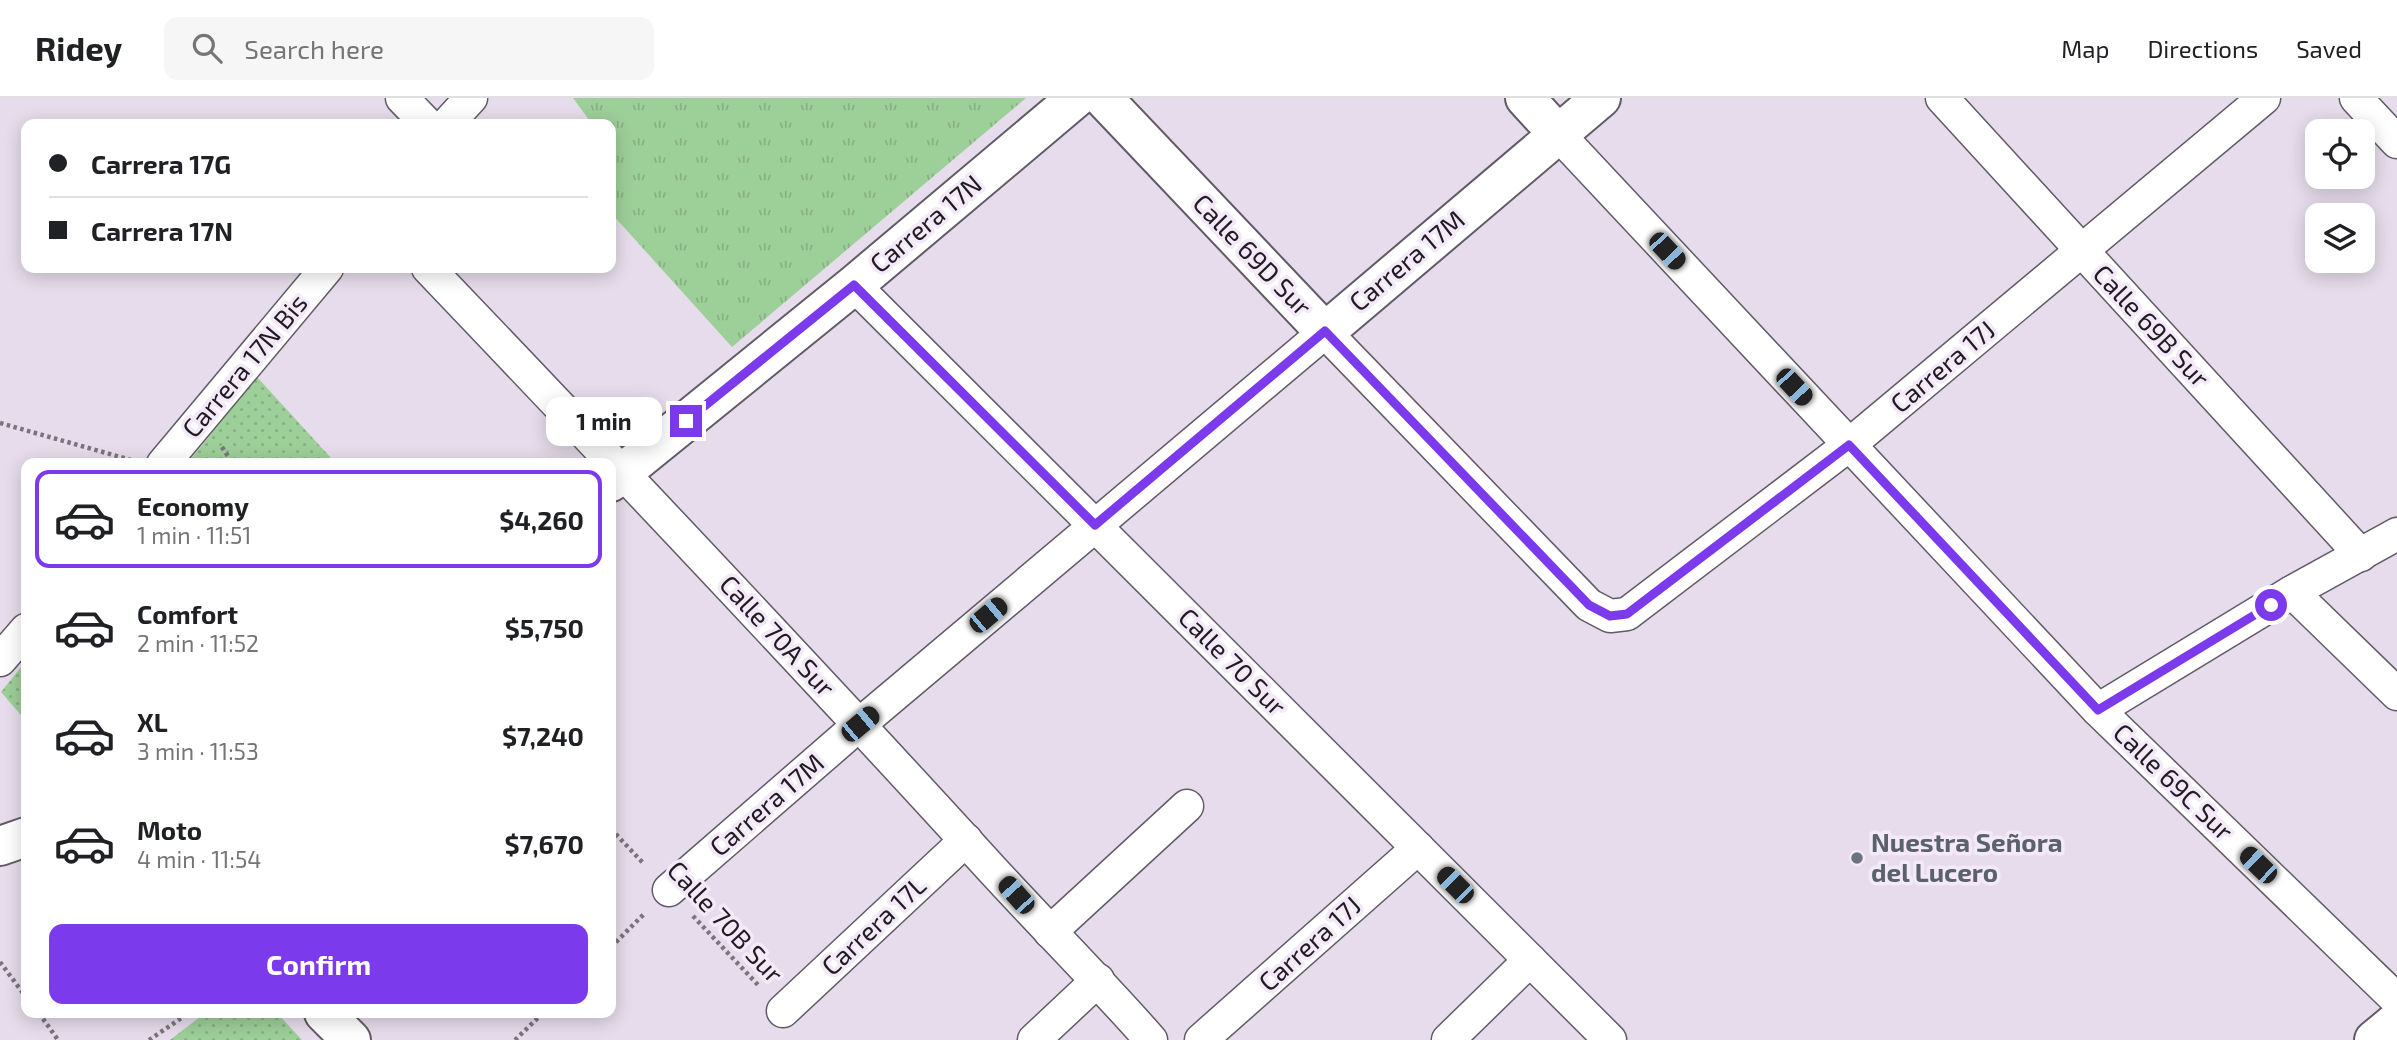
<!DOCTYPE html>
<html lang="en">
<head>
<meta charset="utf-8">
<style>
	:root { --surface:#fff; --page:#f6f6f6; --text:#202124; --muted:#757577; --line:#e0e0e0; --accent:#7c3aed }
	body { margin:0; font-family:"Exo 2",sans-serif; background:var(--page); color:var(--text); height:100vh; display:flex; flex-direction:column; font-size:26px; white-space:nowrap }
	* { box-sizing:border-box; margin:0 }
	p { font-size:23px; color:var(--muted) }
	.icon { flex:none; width:38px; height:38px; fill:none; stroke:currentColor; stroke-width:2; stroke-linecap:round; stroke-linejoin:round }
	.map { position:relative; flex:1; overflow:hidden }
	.details { position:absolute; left:21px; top:360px; width:595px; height:560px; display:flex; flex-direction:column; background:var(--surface); border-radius:14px; box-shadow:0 4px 18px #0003 }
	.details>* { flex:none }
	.top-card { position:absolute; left:21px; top:21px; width:595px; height:154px; border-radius:14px; box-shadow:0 4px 18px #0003; display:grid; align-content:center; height:154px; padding:0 28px; background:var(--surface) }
	.controls { position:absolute; left:2305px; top:21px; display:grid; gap:14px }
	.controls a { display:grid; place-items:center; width:70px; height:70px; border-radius:14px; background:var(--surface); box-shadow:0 4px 18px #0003; font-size:35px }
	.end { position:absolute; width:32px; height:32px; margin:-16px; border:9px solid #7c3aed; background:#fff; box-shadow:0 0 0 4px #fff }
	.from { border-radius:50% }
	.bubble { position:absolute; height:49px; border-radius:14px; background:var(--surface); box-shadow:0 4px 18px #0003; font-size:23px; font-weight:700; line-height:49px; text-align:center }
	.car { position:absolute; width:21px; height:42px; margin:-21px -10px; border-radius:9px; box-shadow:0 0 5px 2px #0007; background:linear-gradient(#222 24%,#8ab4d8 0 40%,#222 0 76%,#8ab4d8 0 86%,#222 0) }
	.top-card b { display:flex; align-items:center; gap:24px; height:66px; font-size:26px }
	.top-card b+b { border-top:2px solid var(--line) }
	.top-card i { width:18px; height:18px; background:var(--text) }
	ul { padding:12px 0 0; list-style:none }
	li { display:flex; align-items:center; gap:21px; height:98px; margin:0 14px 10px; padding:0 14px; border:4px solid transparent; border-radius:14px }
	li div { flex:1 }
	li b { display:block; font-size:26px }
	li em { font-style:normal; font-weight:700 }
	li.current { border-color:var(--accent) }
	li>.icon { width:63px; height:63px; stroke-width:1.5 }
	.action { display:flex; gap:14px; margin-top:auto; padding:14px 28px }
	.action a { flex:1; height:80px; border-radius:14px; background:var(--accent); color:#fff; font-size:28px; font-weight:700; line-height:80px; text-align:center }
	header { display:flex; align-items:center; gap:42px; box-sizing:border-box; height:98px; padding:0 35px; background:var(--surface); border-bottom:2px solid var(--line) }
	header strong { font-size:33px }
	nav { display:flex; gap:38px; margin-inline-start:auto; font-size:24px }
	.search { width:490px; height:63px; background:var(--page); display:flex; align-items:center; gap:18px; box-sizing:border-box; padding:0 24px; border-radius:14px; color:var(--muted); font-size:26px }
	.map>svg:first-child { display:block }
	.grass { fill:url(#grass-tufts) }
	.park { fill:url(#park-dots) }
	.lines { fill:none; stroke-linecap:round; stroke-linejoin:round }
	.minor-casing { stroke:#635a67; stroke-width:35 }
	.tertiary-casing { stroke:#635a67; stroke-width:42 }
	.path { stroke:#7b747e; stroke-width:4.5; stroke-dasharray:3.5 3.5; stroke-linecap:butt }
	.minor { stroke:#fff; stroke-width:32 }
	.tertiary { stroke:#fff; stroke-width:38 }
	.route { stroke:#7c3aed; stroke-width:9 }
	.worship-dot { fill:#6b7280; stroke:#f3e9f8; stroke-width:2.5 }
	.labels { text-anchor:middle; stroke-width:7; stroke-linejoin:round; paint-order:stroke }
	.street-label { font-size:26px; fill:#1f1b21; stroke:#f3e9f8 }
	.worship-label { font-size:26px; font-weight:bold; fill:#5b616d; stroke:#f3e9f8; text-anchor:start }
</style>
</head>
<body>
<header>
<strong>Ridey</strong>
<div class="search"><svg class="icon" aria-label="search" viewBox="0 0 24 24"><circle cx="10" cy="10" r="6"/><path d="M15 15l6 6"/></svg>Search here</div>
<nav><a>Map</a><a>Directions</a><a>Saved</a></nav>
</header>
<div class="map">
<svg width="2397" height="942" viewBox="0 0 2397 942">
	<defs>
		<pattern id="grass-tufts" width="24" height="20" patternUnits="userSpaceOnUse" patternTransform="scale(1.75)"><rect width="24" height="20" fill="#9dcf98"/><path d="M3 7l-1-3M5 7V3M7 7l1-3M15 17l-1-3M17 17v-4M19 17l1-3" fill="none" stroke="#87b183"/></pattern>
		<pattern id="park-dots" width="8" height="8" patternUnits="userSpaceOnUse" patternTransform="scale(1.75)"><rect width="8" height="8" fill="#9dcf98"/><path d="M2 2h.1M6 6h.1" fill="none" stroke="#87b183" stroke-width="1.8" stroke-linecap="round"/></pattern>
	</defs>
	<rect width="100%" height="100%" fill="#e6dceb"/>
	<path class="grass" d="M573,0H1026L732,249L611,115V26H592Z"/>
	<g class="park">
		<path d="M257,279L331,360L322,366H187Z"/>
		<path d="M26,563V623L1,594Z"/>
		<path d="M205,915H277L302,942H170Z"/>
	</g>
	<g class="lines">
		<defs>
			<g id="minor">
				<path d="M402,0L427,26"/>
				<path d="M1942,0L2361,457"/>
				<path d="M2356,0L2397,44"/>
				<path d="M447,26L471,0"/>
				<path d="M1558,36L2098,612L2397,902"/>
				<path d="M428,170C616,367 804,565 988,767C1042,826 1098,882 1151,942"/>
				<path d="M854,187L1610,942"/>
				<path d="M163,366L327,170"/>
				<path d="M2292,494L2397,596"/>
				<path d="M0,562L26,532"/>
				<path d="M2098,612L2292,494L2397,436"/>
				<path d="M669,792L860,626L1325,234L1589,507L1610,518L1627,516L1849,347L2264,0"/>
				<path d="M1050,834L1187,708"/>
				<path d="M783,913L966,742"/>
				<path d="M1034,942L1098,882"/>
				<path d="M1201,942L1418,750"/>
				<path d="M1448,942L1530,862"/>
			</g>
			<g id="tertiary">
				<path d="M1103,0L1325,234L1601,0"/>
				<path d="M1525,0L1558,36"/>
				<path d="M611,384L854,187L1076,0"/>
				<path d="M0,748L26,739"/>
				<path d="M324,915L351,942"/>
				<path d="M2374,942L2397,923"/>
			</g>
		</defs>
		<use href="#minor" class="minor-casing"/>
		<use href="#tertiary" class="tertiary-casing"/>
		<g class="path">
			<path d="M0,325L131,362"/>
			<path d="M222,349L233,366"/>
			<path d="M611,731L644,766"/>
			<path d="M693,818L759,888"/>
			<path d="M611,849L645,815"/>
			<path d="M0,864L26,899"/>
			<path d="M39,915L58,942"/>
			<path d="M149,942L189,915"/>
			<path d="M515,942L543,915"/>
		</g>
		<use href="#minor" class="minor"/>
		<use href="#tertiary" class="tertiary"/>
	</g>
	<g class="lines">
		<path class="route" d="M686,323L854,187L1095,427L1325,233L1589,507L1610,518L1627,516L1849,347L2098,612L2271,507"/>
	</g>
	<circle class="worship-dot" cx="1857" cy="760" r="7"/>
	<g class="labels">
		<g class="street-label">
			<text transform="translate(926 126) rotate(-40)" y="9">Carrera 17N</text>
			<text transform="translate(1252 157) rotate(46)" y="9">Calle 69D Sur</text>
			<text transform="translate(1407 163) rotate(-40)" y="9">Carrera 17M</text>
			<text transform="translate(2151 228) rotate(47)" y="9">Calle 69B Sur</text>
			<text transform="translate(245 268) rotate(-50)" y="9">Carrera 17N Bis</text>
			<text transform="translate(1943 269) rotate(-40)" y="9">Carrera 17J</text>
			<text transform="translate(777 538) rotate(47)" y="9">Calle 70A Sur</text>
			<text transform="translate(1232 564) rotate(45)" y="9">Calle 70 Sur</text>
			<text transform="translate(2173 684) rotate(44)" y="9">Calle 69C Sur</text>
			<text transform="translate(767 707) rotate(-41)" y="9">Carrera 17M</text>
			<text transform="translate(725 824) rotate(47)" y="9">Calle 70B Sur</text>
			<text transform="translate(874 828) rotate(-43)" y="9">Carrera 17L</text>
			<text transform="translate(1310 846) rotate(-42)" y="9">Carrera 17J</text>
		</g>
		<g class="worship-label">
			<text x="1871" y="754">Nuestra Señora<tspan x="1871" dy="30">del Lucero</tspan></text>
		</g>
	</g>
</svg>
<div class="controls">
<a><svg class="icon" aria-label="locate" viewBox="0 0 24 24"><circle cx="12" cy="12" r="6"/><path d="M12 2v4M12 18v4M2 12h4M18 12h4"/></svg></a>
<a><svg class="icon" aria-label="layers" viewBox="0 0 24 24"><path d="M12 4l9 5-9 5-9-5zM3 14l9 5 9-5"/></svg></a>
</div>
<i class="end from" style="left:2271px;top:507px"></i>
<i class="end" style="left:686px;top:323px"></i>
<div class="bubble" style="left:546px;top:299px;width:116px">1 min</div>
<i class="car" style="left:1667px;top:153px;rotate:137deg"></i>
<i class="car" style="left:1794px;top:289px;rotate:137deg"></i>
<i class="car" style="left:988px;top:517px;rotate:50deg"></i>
<i class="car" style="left:860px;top:626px;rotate:50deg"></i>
<i class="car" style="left:2258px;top:767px;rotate:314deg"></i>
<i class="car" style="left:1455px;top:787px;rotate:315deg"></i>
<i class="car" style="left:1016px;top:797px;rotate:318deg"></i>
<div class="top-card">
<b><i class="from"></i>Carrera 17G</b>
<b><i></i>Carrera 17N</b>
</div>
<section class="details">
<ul>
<li class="current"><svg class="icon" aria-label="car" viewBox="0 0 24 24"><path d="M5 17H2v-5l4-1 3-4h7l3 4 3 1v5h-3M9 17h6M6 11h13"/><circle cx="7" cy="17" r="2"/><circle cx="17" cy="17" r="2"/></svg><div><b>Economy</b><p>1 min · 11:51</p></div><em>$4,260</em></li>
<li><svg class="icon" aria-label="car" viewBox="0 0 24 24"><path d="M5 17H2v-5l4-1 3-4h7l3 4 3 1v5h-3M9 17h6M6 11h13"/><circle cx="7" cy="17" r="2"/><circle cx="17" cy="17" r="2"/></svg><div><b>Comfort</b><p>2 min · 11:52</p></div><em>$5,750</em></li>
<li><svg class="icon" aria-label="car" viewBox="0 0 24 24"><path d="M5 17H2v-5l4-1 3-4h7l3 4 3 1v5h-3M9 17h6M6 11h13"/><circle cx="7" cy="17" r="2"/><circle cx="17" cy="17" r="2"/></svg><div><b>XL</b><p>3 min · 11:53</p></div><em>$7,240</em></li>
<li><svg class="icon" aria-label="car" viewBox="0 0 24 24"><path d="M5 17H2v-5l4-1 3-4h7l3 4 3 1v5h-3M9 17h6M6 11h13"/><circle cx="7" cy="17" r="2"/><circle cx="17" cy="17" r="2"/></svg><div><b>Moto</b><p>4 min · 11:54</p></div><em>$7,670</em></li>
</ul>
<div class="action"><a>Confirm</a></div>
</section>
</div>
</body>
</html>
